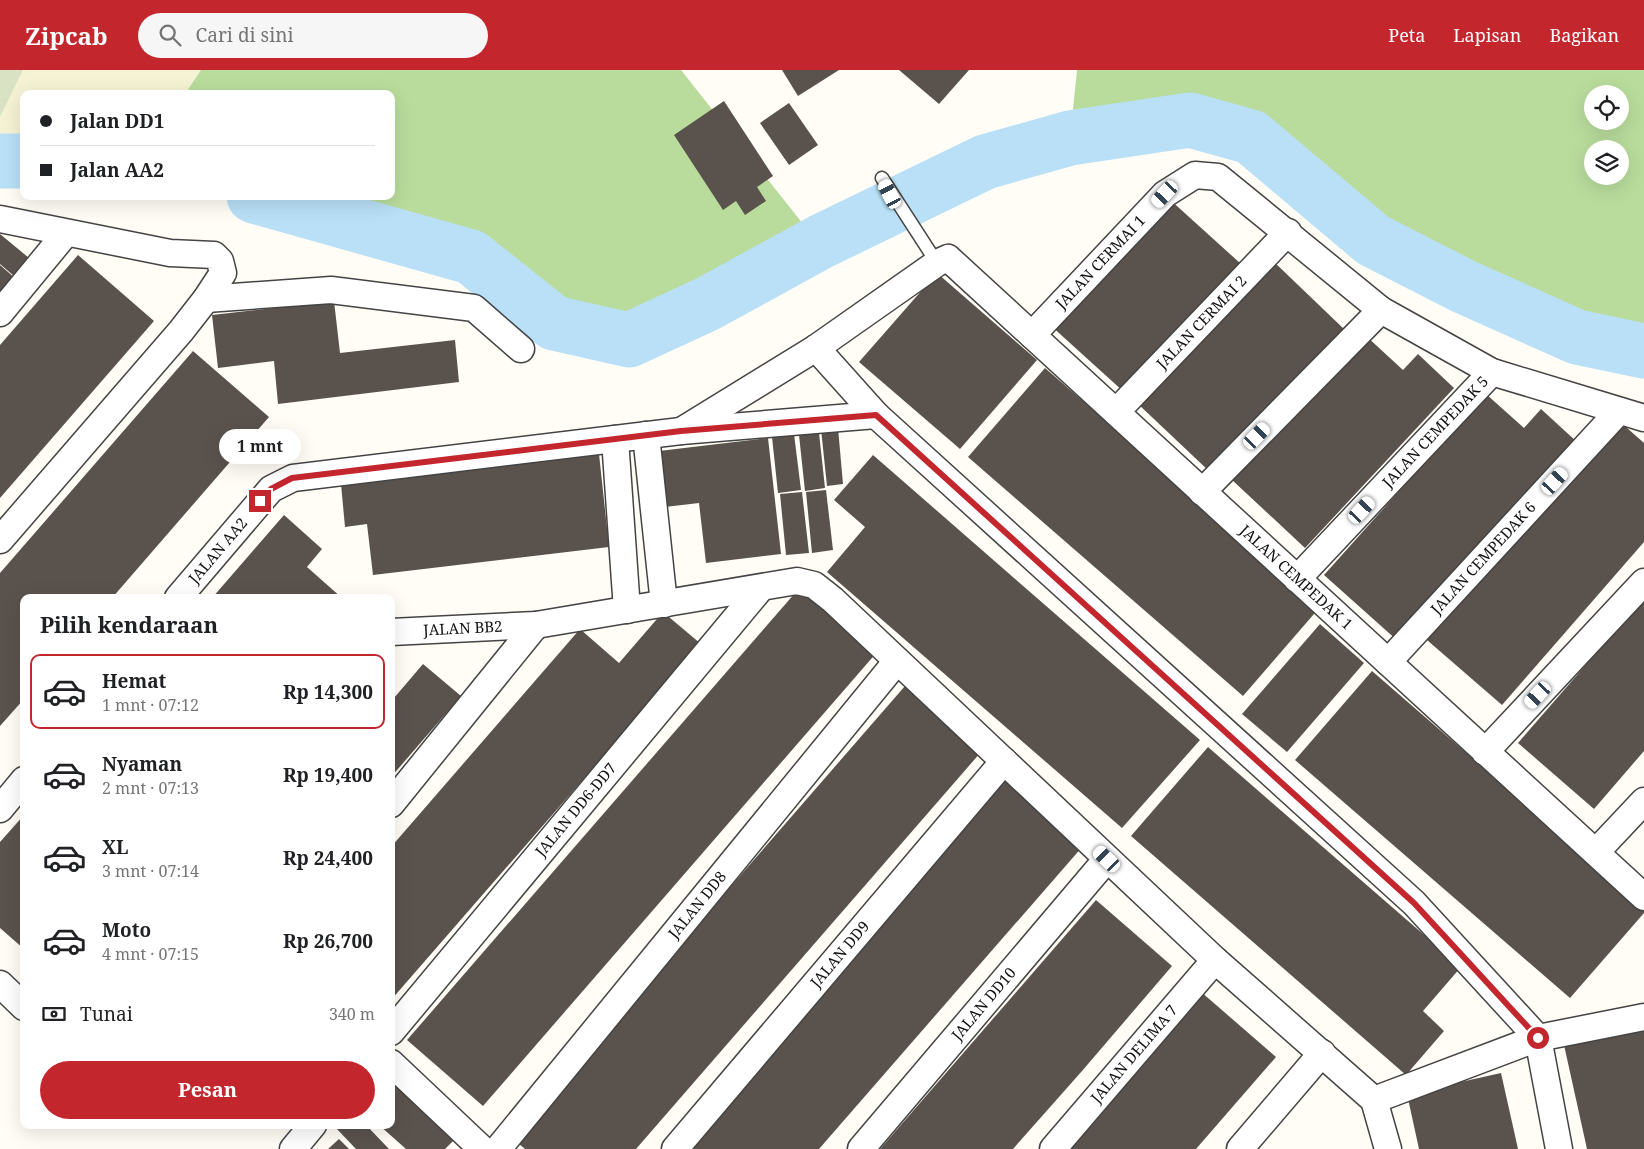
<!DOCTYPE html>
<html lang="id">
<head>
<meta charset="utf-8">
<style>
	:root { --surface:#fff; --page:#f6f6f6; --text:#202124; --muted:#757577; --line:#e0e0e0; --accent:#c4262e }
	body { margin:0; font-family:"Noto Serif",serif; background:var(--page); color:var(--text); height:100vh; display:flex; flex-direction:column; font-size:19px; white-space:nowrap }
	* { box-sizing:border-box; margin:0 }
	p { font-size:16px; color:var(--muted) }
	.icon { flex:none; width:28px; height:28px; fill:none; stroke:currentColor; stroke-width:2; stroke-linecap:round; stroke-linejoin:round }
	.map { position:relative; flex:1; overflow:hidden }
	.sheet { position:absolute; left:20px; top:524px; width:375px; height:535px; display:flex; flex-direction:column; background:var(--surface); border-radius:10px; box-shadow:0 5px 20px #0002 }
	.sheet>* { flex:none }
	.top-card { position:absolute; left:20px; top:20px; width:375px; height:110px; border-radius:10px; box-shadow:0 5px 20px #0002; display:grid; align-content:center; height:110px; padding:0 20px; background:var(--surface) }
	.buttons { position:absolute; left:1584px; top:15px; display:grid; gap:10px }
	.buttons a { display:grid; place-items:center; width:45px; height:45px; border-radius:50%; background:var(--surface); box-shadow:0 5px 20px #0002; font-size:25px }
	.end { position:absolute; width:22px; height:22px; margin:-11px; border:6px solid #c4262e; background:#fff; box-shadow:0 0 0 2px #fff }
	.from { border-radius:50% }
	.bubble { position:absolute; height:35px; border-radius:18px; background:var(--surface); box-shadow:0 5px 20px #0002; font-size:16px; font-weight:700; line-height:35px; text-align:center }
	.car { position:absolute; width:15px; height:30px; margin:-15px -8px; border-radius:6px; box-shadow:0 0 4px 1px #0007; background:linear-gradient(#fff 24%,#345 0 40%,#fff 0 76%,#345 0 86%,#fff 0) }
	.top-card b { display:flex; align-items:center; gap:18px; height:48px; font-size:19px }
	.top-card b+b { border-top:1px solid var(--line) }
	.top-card i { width:12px; height:12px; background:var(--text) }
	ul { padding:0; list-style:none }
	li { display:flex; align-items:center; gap:15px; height:75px; margin:0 10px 8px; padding:0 10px; border:2px solid transparent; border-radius:10px }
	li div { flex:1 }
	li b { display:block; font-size:19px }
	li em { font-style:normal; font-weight:700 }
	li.selected { border-color:var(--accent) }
	li>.icon { width:45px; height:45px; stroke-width:1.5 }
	h2 { padding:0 20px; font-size:22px; line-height:60px }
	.pay { display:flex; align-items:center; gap:12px; height:55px; padding:0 20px; font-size:19px }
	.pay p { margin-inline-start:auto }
	.action { display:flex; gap:10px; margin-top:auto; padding:10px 20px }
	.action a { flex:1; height:58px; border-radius:30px; background:var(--accent); color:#fff; font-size:20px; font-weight:700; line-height:58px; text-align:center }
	header { display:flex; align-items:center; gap:30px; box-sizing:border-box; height:70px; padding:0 25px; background:var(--accent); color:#fff }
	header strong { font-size:24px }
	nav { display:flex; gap:28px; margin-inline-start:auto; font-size:18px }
	.search { width:350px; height:45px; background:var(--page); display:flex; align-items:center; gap:12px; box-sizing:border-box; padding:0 18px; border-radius:28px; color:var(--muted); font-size:19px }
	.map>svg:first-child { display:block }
	.farmland { fill:#f6f3d4 }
	.forest { fill:#b9dc9c; fill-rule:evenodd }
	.cemetery { fill:#d9e3c4 }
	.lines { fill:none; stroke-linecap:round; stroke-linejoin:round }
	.river { stroke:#b9e0f7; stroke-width:55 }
	.building { fill:#5a524d }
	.service-casing { stroke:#444; stroke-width:15 }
	.minor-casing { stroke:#444; stroke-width:29 }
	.service { stroke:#fff; stroke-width:12 }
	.minor { stroke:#fff; stroke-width:26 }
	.route { stroke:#c4262e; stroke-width:6 }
	.labels { text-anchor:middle; stroke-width:5; stroke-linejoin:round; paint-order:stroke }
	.street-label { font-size:15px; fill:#111; stroke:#fff }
</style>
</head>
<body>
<header>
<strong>Zipcab</strong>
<div class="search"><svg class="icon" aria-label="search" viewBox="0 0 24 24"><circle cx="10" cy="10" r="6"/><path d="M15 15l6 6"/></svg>Cari di sini</div>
<nav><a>Peta</a><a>Lapisan</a><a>Bagikan</a></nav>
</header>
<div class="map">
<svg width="1644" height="1079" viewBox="0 0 1644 1079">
	<rect width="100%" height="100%" fill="#fffdf5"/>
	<path class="farmland" d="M23,0H201L185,24H24V91H0V47Z"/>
	<g class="forest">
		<path d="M201,0H681L819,174L629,270L554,253L471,187L254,126H391V24H185Z"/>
		<path d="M1077,0H1644V283L1577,267L1478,223L1373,170L1251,67L1190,50L1070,68ZM1592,24H1620V51H1592ZM1592,79H1620V106H1592Z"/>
	</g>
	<path class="cemetery" d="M0,0H23L0,47Z"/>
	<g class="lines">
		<g class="river">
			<path d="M0,91H24"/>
			<path d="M254,126L471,187L554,253L629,270L707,234L822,171L985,92L1070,68L1190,50L1251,67L1373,170L1465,217L1577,267L1644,281"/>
		</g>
	</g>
	<g class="building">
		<path d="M782,0H839L798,26Z"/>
		<path d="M899,0H969L939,34Z"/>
		<path d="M724,31L773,106L757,117L766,131L745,145L736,131L723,140L674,65Z"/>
		<path d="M789,33L818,75L789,95L760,53Z"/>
		<path d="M1167,127L1241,194L1124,322L1049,254Z"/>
		<path d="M0,164L29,188L14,206L0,194Z"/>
		<path d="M78,185L154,251L0,428V275Z"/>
		<path d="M1272,190L1345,260L1210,402L1137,333Z"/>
		<path d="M0,195L16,209L0,227Z"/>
		<path d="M937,203L1037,290L960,379L859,292Z"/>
		<path d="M334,231L340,283L455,270L459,312L278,334L274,291L218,298L212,245Z"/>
		<path d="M1365,265L1403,300L1418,284L1454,318L1305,478L1231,409Z"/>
		<path d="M193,281L269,347L112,528H24V629L0,656V503Z"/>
		<path d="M1045,298L1320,537L1243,626L968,387Z"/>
		<path d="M1486,324L1524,358L1541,339L1577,372L1399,572L1324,505Z"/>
		<path d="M1618,350L1644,373V472L1502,635L1427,570Z"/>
		<path d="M838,358L843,414L827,416L821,359Z"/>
		<path d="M819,363L825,418L805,421L799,365Z"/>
		<path d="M794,364L801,420L778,423L772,367Z"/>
		<path d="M768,368L781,484L706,493L699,433L665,437L659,381Z"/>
		<path d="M599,384L609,477L373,505L367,454L345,457L341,414Z"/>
		<path d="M873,385L1200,670L1122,758L827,502L865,457L834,430Z"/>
		<path d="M826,420L833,480L812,483L806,422Z"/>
		<path d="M802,422L809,483L786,485L780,424Z"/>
		<path d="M284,445L322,479L307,497L342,528H212Z"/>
		<path d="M802,515L878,581L483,1036L407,970Z"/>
		<path d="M1644,528V681L1594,739L1518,673Z"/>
		<path d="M663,542L701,574L391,930V777L580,559L619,593Z"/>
		<path d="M1320,554L1364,593L1287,682L1242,644Z"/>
		<path d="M423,594L461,626L391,707V625L394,628Z"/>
		<path d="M1372,601L1644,837V843L1570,928L1295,690Z"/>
		<path d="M905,616L981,682L636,1079H525L512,1068Z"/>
		<path d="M1208,677L1461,897L1423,941L1444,961L1406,1005L1131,766Z"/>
		<path d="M1007,709L1083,776L819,1079H685Z"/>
		<path d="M24,745V879L0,858V772Z"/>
		<path d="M1096,830L1172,896L1082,1001L1013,1079H880Z"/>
		<path d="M1200,921L1276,987L1196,1079H1063Z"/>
		<path d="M1644,956V1079H1587L1564,975Z"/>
		<path d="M1501,1003L1518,1079H1419L1407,1024Z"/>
		<path d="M391,1010L456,1068L445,1079H406L379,1055H391Z"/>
		<path d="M337,1055H366L389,1079H356L335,1057Z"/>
		<path d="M339,1069L349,1079H328Z"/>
	</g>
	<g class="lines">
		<defs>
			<path id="service" d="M882,108L937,193"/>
			<g id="minor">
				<path d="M0,149L170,183L214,185L220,191L223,203L206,229L181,261L0,470"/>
				<path d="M206,229L331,220L474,238L521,279"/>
				<path d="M0,243L66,163"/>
				<path id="s1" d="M1032,265L1165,124L1195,105L1218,107L1381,240L1492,302L1644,348"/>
				<path d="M816,278L876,345L1414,833L1538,968L1559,1079"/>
				<path id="s2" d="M1116,342L1288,162"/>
				<path id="s3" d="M681,361L816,278L937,193L948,188L1644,827"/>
				<path d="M646,365L664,534"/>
				<path d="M615,369L627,540"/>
				<path d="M1202,422L1381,240"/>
				<path id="s4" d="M1297,509L1492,302"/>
				<path id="s5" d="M178,528L271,419L293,408L681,361L876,345"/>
				<path id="s6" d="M391,562L536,555L797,511L814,515L833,530L1215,890L1374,1030L1538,968L1644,947"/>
				<path id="s7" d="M1388,592L1619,341"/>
				<path d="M1485,682L1644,512"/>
				<path d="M391,734L536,555"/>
				<path d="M0,739L24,710"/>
				<path d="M1596,782L1644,731"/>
				<path d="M0,914L24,937"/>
				<path id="s8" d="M391,962L760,519"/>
				<path d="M391,993L482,1079"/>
				<path d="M1374,1030L1388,1079"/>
				<path d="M293,1079L313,1055"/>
				<path id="s9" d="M498,1079L897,591"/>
				<path id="s10" d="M675,1079L1004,691"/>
				<path id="s11" d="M861,1079L1107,789"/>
				<path id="s12" d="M1053,1079L1215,890"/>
				<path d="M1240,1079L1322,983"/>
			</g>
		</defs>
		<use href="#service" class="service-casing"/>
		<use href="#minor" class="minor-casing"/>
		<use href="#service" class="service"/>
		<use href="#minor" class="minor"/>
	</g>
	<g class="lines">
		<path class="route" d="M260,431L271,419L292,408L681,361L876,345L1414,833L1538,968"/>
	</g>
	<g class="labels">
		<g class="street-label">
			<text dy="5" stroke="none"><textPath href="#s1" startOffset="100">JALAN CERMAI 1</textPath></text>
			<text dy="5" stroke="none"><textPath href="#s2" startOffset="124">JALAN CERMAI 2</textPath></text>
			<text dy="5" stroke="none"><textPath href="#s4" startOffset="202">JALAN CEMPEDAK 5</textPath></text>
			<text dy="5" stroke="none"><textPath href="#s5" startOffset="62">JALAN AA2</textPath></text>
			<text dy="5" stroke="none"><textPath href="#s7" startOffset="141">JALAN CEMPEDAK 6</textPath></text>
			<text dy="5" stroke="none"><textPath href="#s3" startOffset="791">JALAN CEMPEDAK 1</textPath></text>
			<text dy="5" stroke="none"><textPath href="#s6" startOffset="72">JALAN BB2</textPath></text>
			<text dy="5" stroke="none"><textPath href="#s8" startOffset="289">JALAN DD6-DD7</textPath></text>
			<text dy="5" stroke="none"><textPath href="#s9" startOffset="315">JALAN DD8</textPath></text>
			<text dy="5" stroke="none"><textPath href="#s10" startOffset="255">JALAN DD9</textPath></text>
			<text dy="5" stroke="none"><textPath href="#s11" startOffset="190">JALAN DD10</textPath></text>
			<text dy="5" stroke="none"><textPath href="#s12" startOffset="125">JALAN DELIMA 7</textPath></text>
		</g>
	</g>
</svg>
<div class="buttons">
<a><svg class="icon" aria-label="locate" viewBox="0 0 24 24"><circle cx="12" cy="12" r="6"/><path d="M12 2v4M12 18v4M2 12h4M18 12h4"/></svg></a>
<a><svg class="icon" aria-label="layers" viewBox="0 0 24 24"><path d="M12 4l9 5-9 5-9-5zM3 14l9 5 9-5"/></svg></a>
</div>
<i class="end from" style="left:1538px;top:968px"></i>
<i class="end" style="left:260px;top:431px"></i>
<div class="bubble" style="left:219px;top:359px;width:82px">1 mnt</div>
<i class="car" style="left:890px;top:124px;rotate:332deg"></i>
<i class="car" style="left:1165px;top:124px;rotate:223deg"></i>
<i class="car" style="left:1257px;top:366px;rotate:44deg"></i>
<i class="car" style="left:1555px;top:411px;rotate:42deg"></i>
<i class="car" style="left:1362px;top:440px;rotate:43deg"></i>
<i class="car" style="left:1538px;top:625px;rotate:223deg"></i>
<i class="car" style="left:1107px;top:789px;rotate:314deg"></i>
<div class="top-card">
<b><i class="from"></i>Jalan DD1</b>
<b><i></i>Jalan AA2</b>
</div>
<section class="sheet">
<h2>Pilih kendaraan</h2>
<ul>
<li class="selected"><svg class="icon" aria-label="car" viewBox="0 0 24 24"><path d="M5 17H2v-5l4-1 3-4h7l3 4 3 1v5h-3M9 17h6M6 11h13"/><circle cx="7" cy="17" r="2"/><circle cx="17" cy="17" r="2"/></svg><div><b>Hemat</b><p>1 mnt · 07:12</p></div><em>Rp 14,300</em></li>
<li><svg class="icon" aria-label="car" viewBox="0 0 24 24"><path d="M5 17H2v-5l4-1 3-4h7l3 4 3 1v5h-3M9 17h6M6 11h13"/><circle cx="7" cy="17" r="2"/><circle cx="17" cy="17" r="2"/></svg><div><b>Nyaman</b><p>2 mnt · 07:13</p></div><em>Rp 19,400</em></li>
<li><svg class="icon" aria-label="car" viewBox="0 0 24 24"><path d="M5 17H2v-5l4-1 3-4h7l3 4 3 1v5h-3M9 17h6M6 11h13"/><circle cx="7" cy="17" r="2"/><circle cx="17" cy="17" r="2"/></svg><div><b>XL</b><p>3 mnt · 07:14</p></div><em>Rp 24,400</em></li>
<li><svg class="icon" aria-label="car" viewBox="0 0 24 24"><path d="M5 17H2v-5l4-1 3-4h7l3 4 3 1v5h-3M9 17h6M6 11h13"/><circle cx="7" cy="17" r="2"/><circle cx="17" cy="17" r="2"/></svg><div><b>Moto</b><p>4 mnt · 07:15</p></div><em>Rp 26,700</em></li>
</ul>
<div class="pay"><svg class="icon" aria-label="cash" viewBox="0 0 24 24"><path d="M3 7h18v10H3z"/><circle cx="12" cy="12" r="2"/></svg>Tunai<p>340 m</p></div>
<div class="action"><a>Pesan</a></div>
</section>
</div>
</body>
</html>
